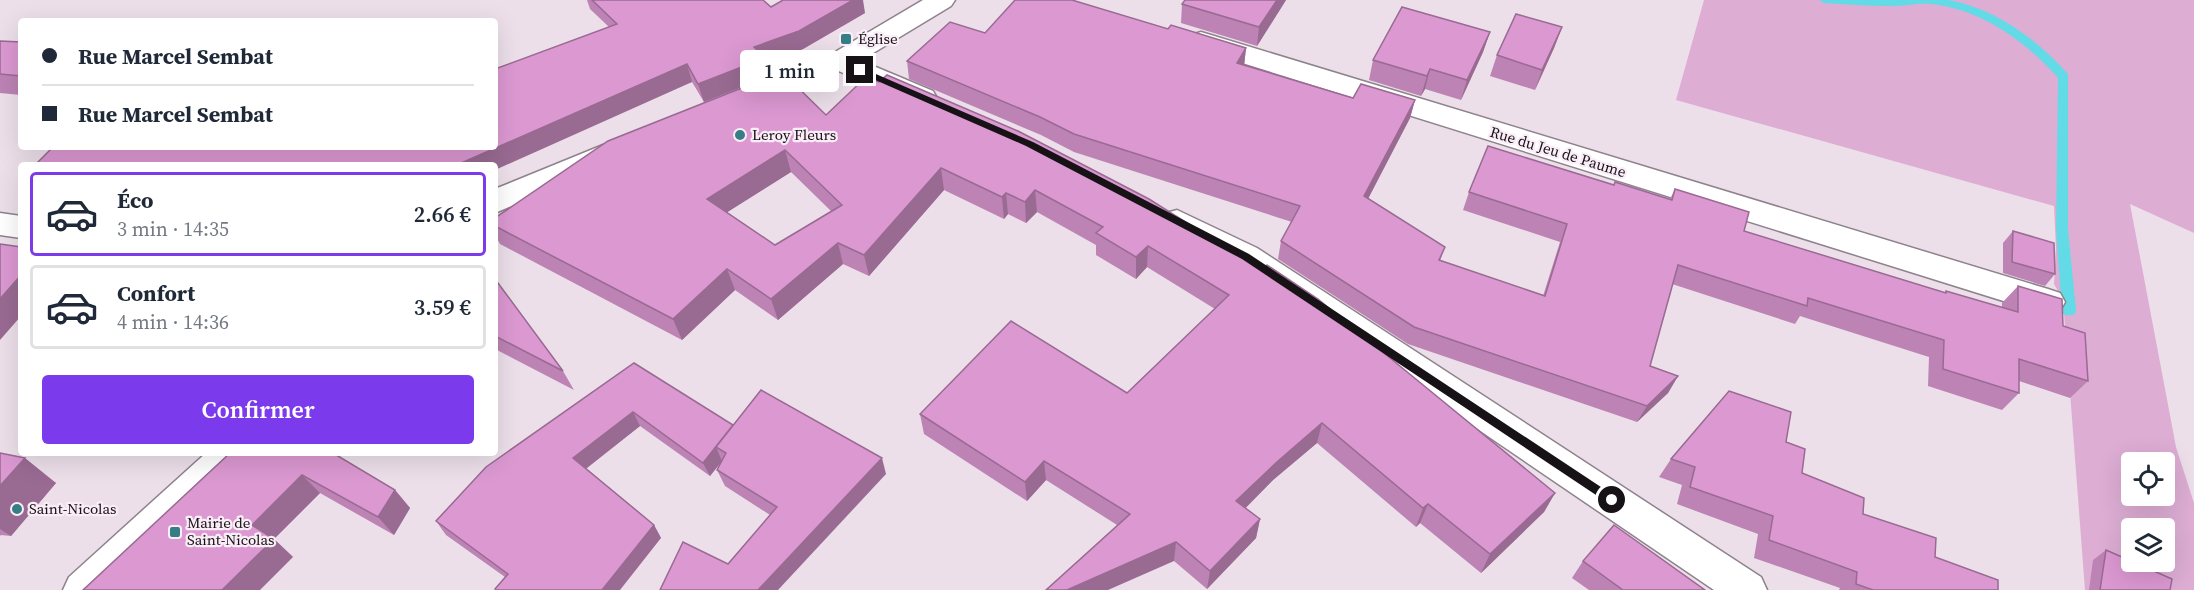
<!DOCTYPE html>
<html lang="fr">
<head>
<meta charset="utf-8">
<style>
	:root { --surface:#fff; --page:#f6f6f7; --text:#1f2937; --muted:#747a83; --line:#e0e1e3; --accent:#7c3aed }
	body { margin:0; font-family:"Source Serif 4",serif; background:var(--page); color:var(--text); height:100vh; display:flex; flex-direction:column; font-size:22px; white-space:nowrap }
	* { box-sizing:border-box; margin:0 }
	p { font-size:20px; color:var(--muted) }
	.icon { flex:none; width:33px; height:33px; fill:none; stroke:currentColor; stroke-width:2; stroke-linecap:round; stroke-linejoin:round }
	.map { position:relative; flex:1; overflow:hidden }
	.side { position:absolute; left:18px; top:162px; width:480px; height:294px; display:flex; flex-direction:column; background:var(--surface); border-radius:6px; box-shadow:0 6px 24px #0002 }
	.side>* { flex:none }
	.hud { position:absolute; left:18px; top:18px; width:480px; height:132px; border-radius:6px; box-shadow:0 6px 24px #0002; display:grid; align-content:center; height:132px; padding:0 24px; background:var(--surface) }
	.buttons { position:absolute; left:2121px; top:452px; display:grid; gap:12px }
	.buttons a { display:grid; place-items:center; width:54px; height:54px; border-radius:6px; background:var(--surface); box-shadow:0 6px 24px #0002; font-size:30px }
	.end { position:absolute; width:27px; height:27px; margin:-14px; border:8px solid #171216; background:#fff; box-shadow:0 0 0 3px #fff }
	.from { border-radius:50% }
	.bubble { position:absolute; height:42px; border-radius:6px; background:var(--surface); box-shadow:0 6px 24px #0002; font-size:20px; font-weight:600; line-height:42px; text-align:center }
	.hud b { display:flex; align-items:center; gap:21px; height:57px; font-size:22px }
	.hud b+b { border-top:2px solid var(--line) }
	.hud i { width:15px; height:15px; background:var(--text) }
	ul { padding:10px 0 0; list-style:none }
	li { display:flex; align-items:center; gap:18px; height:84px; margin:0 12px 9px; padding:0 12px; border:3px solid var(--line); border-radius:6px }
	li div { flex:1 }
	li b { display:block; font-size:22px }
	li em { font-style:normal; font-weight:600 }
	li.on { border-color:var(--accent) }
	li>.icon { width:54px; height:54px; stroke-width:1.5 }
	.cta { display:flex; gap:12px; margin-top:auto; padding:12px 24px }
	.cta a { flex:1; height:69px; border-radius:6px; background:var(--accent); color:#fff; font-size:24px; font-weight:600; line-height:69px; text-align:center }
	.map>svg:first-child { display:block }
	.green { fill:#ddadd4; fill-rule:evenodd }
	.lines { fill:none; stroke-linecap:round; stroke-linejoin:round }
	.stream { fill:#63dbe7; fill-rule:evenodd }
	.minor-casing { stroke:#8e838c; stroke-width:3 }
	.tertiary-casing { stroke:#8e838c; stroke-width:3 }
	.secondary-casing { stroke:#8e838c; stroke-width:3 }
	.minor { fill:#fff; fill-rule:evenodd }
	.tertiary { fill:#fff; fill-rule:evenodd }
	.secondary { fill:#fff; fill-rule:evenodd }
	.wall { fill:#bc83b4; fill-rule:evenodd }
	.shaded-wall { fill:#996a92 }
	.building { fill:#db98d1; stroke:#996a92; stroke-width:1.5; fill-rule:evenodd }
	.route { fill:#171216 }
	.poi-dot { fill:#367e85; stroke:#faedf7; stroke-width:2 }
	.labels { text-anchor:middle; stroke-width:4.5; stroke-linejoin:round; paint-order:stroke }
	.poi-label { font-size:15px; fill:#171216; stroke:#faedf7; text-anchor:start }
	.street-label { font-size:15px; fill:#171216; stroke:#faedf7 }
</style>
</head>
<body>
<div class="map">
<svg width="2194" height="590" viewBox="0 0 2194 590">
	<rect width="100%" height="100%" fill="#ecdfea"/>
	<path class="green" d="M1704,0H2194V233L2130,204L2176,447L2194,503V590H2085L2063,300L2054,284L2056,248L2054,206L1676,100ZM2132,462H2164V495H2132ZM2132,528H2164V561H2132Z"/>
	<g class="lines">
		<path class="stream" d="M1819,0C1848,0 1877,0 1906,0C1920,0 1935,0 1948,0C1995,8 2038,40 2068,74V229L2076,311L2074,315H2064L2062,311L2056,229L2058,78C2026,41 1979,8 1930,4C1916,3 1902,7 1888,6C1867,6 1845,4 1824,3Z"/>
		<defs>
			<g id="minor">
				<path d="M1201,32L2048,289L2060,293L2065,302L2060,311L2048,315L1191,47L1187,41L1191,35Z"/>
				<path d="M840,52L933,91L937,98L933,105L923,107L913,105L830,67L826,61L830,55Z"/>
				<path d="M1177,210L1257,248L1761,577L1767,590H1714L1235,264L1166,229L1161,221L1166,213Z"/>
			</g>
			<path id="tertiary" d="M206,453H249L244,464L111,590H63L69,577Z"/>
			<g id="secondary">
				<path d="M923,0H955L951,6L850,67L748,107L738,105L734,98L738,91L830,55Z"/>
				<path d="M603,145L614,148L618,155L614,162L495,213V189Z"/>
				<path d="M0,213L21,216V238L0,235Z"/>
			</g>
		</defs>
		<use href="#minor" class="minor-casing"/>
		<use href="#tertiary" class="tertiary-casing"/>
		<use href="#secondary" class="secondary-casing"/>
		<use href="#minor" class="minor"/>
		<use href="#tertiary" class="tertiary"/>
		<use href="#secondary" class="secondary"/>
	</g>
	<g class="wall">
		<path d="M587,0H763L771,7L865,13L803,49L766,62L770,76L704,102L692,82L495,147L609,27L590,9Z"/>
		<path d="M1286,0L1257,46L1181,23L1182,4Z"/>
		<path d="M1562,27L1554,48L1535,90L1490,76L1497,55Z"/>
		<path d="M1168,29L1246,48L1244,66L1353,98L1415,100L1410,118L1368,199L1445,247L1440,261L1543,296L1560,242L1463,210L1469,192L1614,185L1670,199L1675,189L1744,231L1945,293L1946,291L2002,308V303L2018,286L2063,326L2088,381L2070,398L2019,381V393L2002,410L1928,386L1929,357L1800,316L1795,324L1672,284L1650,366L1678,376L1668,393L1637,422L1408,344L1278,259L1281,241L1292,222L1074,152L1041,135L909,79L907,61L985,33Z"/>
		<path d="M1490,32L1483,52L1461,100L1425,89L1421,96L1369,80L1373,60Z"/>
		<path d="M0,41L21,42V95L0,93Z"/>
		<path d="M879,82L1555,493L1544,512L1481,573L1420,523L1416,527L1317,443L1273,480L1245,508L1260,519L1256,538L1207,589L1174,561L1046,480L1027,501L924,434L920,414L1127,393L1215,309L1147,267L1136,279L1096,255V245L1037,212L1026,223L1008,214L1004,219L944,190L869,276L843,264L778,320L735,290L682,340L500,244L495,235V218L826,115ZM791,172L831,211L775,245L727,212Z"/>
		<path d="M2013,231L2055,274L2045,286L2003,273V243Z"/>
		<path d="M495,279L563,371L574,390L495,349Z"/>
		<path d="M634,363L733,425L886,474L728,564L770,515L725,486L717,470L721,462L710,476L640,426L586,468L654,525L661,538L505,577L446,535L436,521Z"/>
		<path d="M1786,442L1802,473L1863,514L1935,557L1998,590H1839L1840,588L1754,558L1758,534L1677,504L1682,485L1659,477L1671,459Z"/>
		<path d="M0,453L56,483L11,536L1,535L0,536Z"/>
		<path d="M340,457L395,490L410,508L394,535L320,493L274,539L293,557L83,590Z"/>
		<path d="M2106,550L2170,590H2089L2093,560Z"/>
		<path d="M1583,561L1705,590H1589L1572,578Z"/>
	</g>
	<g class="shaded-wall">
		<path d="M853,0H863L865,13L803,49L766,62L770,76L704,102L698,84L754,47Z"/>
		<path d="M1277,0H1286L1257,46L1259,27Z"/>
		<path d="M1562,27L1554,48L1535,90L1542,70Z"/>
		<path d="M1490,32L1483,52L1461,100L1467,80Z"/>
		<path d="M1246,48L1244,66L1237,63Z"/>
		<path d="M687,64L692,82L495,170V165H452Z"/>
		<path d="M1430,69L1425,89L1421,96L1427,76Z"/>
		<path d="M1415,100L1410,118L1360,214L1364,196Z"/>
		<path d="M785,150L791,172L715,220L707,199Z"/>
		<path d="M941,168L944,190L869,276L864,255Z"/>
		<path d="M1035,190L1037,212L1026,223L1025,202Z"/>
		<path d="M1006,193L1008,214L1004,219L1002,197Z"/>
		<path d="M838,243L843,264L778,320L771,299Z"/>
		<path d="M1148,246L1147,267L1136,279V257Z"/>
		<path d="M727,269L735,290L682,340L673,319Z"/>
		<path d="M21,275V316L0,340V299Z"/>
		<path d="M1678,376L1668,393L1637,422L1647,406Z"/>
		<path d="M633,412L640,426L582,472L573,458Z"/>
		<path d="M1322,423L1317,443L1273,480L1233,521L1236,501L1278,461Z"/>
		<path d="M716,447L722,461L710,476L703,463Z"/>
		<path d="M326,453H344L334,462Z"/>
		<path d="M25,458L56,483L11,536L0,529V486Z"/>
		<path d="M882,458L886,474L778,590H759V589Z"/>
		<path d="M1044,461L1046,480L1027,501L1025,482Z"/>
		<path d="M302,475L320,493L273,540L274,539L293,557L260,590H222L252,525Z"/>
		<path d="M395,490L410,508L394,535L378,517Z"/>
		<path d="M1555,493L1544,512L1481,573L1490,554Z"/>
		<path d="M1428,504L1420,523L1416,527L1423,508Z"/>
		<path d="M1260,519L1256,538L1207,589L1210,571Z"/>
		<path d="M654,525L661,538L620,590H602Z"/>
		<path d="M1176,542L1174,561L1108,590H1067Z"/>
	</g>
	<g class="building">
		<path d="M592,0H763L771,7L783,0H853L799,31L754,47L765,58L698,84L687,64L459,164L452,165H35L53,147H495V69L617,24Z"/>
		<path d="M1015,0H1072L1168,29L1171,25L1246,48L1237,63L1353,98L1361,84L1415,100L1364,196L1445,247L1439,260L1545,296L1567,224L1469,192L1488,146L1614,185L1615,182L1672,200L1675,189L1749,212L1744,231L1946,293V291L2018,312V286L2062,299L2063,326L2085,333L2088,381L2019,359V393L1943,369L1944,340L1808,298L1807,306L1678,265L1650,366L1678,376L1647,406L1414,327L1281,241L1300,206L1074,134L1040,117L907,61L950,22L985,33Z"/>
		<path d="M1185,0H1277L1259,27L1182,4Z"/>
		<path d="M1402,7L1490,32L1467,80L1430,69L1427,76L1373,60Z"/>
		<path d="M1516,14L1562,27L1542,70L1497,55Z"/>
		<path d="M0,41L21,42V76L0,74Z"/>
		<path d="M782,72L826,115L866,77L879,82L887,75L1018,131L1149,199L1263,271L1267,265L1318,299L1555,493L1490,554L1428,504L1423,508L1322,423L1278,461L1236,501L1260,519L1210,571L1176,542L1067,590H1046L1130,514L1044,461L1025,482L920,414L1011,321L1127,393L1229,295L1148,246L1136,257L1096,233L1103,227L1035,190L1025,202L1006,193L1002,197L941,168L864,255L838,243L771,299L727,269L673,319L495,226V218L608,141ZM785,150L842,205L775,245L707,199Z"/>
		<path d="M2013,231L2054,243L2055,274L2012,262Z"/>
		<path d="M0,244L21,247V275L0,299Z"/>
		<path d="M495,279L563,371L495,336Z"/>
		<path d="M634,363L733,425L703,463L633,412L573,458L654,525L602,590H496L495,589L508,574L436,521L486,467Z"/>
		<path d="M761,390L882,458L759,589L766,590H660L683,542L728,564L777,507L717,470L726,453L716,447Z"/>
		<path d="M1729,391L1791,412L1786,442L1805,449L1802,473L1864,498L1863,514L1936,538L1935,557L1998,580V590H1873L1856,584L1857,572L1769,540L1773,516L1690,487L1695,467L1671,459Z"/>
		<path d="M0,453L25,458L0,486Z"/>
		<path d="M230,453H333L395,490L378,517L302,475L252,525L274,539L222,590H83Z"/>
		<path d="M1614,525L1705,590H1623L1583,561Z"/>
		<path d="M2106,550L2172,579L2170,590H2100Z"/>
	</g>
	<path class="route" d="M857,68H862L1033,142L1249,254L1616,497V503H1608L1242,259L1026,146L857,72Z"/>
	<g class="poi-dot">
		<rect x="840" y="33" width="12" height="12" rx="3"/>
		<circle cx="740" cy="135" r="6"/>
		<circle cx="17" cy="509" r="6"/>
		<rect x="169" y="526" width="12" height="12" rx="3"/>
	</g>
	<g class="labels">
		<g class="poi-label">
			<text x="858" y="44">Église</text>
			<text x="752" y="140">Leroy Fleurs</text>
			<text x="29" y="514">Saint-Nicolas</text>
			<text x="187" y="528">Mairie de<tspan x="187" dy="17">Saint-Nicolas</tspan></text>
		</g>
		<g class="street-label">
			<text transform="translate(1558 152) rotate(17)" y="5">Rue du Jeu de Paume</text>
		</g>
	</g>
</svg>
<div class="buttons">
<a><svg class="icon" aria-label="locate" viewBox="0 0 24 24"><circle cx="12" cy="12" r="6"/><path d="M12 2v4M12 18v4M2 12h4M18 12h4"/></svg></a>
<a><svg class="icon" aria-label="layers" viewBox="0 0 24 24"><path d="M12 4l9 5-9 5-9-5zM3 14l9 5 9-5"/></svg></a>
</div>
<i class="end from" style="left:1612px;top:500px"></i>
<i class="end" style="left:860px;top:70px"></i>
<div class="bubble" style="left:740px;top:50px;width:99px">1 min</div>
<div class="hud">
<b><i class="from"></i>Rue Marcel Sembat</b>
<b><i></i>Rue Marcel Sembat</b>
</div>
<section class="side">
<ul>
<li class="on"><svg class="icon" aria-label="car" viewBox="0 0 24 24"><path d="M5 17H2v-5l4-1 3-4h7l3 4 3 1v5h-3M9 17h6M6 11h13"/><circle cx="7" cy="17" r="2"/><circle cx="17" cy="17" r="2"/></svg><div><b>Éco</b><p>3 min · 14:35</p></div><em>2.66 €</em></li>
<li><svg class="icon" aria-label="car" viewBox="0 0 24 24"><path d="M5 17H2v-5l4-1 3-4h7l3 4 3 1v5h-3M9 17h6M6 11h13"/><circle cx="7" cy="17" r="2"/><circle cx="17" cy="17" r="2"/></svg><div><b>Confort</b><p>4 min · 14:36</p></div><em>3.59 €</em></li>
</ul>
<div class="cta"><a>Confirmer</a></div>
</section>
</div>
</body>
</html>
